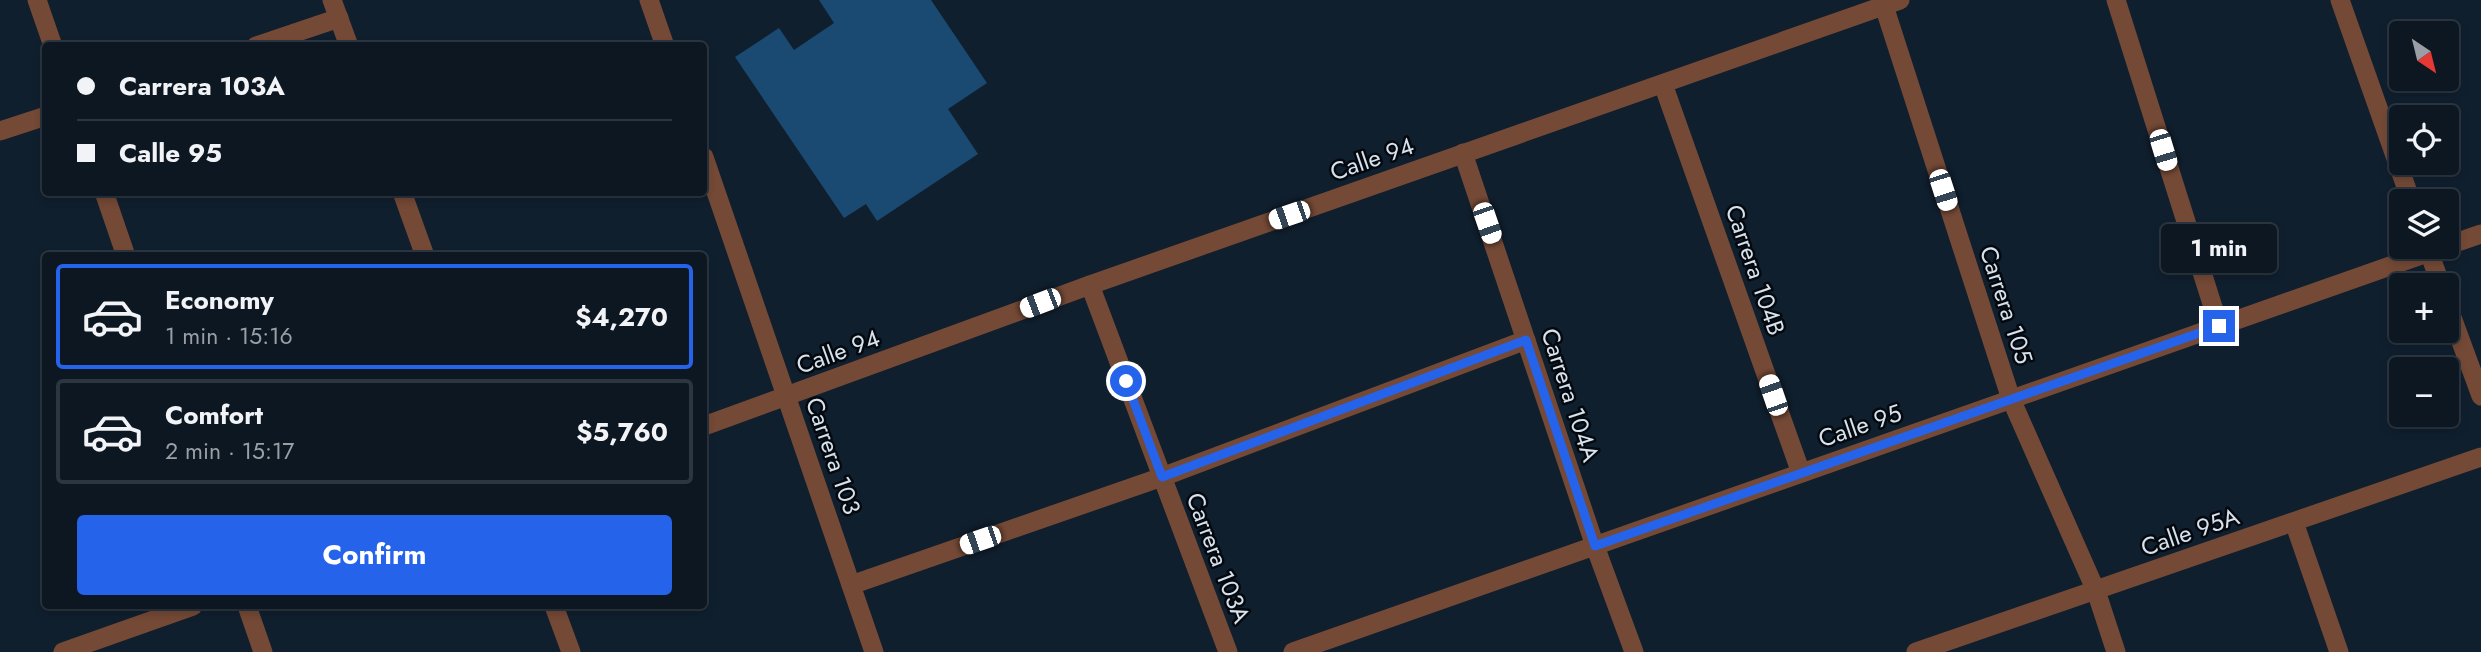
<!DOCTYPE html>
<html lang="en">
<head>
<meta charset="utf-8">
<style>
	:root { --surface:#0c1722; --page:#15202a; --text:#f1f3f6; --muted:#9a9fa5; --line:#2c3640; --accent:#2563eb }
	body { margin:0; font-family:Jost,sans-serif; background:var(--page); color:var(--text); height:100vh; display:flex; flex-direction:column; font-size:26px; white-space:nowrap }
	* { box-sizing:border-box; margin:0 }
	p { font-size:23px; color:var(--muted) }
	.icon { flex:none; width:38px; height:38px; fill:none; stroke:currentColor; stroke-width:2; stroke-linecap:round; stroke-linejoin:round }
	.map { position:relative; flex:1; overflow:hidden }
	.side { position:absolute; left:42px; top:252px; width:665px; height:357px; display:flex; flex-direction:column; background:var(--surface); border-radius:7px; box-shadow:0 4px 10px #0003,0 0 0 2px var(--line) }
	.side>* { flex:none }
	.banner { position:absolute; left:42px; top:42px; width:665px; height:154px; border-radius:7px; box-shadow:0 4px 10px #0003,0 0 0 2px var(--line); display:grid; align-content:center; height:154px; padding:0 35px; background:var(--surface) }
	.needle { width:46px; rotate:145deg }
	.controls { position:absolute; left:2389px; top:21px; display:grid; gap:14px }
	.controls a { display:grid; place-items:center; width:70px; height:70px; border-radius:7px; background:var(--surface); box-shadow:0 4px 10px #0003,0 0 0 2px var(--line); font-size:35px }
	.end { position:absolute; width:32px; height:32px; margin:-16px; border:9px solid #2563eb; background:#fff; box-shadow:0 0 0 4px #fff }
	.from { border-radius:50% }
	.bubble { position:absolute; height:49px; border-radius:7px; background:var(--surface); box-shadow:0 4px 10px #0003,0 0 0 2px var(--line); font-size:23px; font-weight:700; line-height:49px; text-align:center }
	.car { position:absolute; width:21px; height:42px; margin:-21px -10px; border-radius:9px; box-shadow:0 0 5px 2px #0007; background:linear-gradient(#fff 24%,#345 0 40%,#fff 0 76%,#345 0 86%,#fff 0) }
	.banner b { display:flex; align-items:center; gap:24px; height:66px; font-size:26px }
	.banner b+b { border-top:2px solid var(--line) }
	.banner i { width:18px; height:18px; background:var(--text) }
	ul { padding:12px 0 0; list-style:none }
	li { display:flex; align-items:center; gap:21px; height:105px; margin:0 14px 10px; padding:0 21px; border:4px solid var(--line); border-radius:7px }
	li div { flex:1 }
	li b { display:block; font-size:26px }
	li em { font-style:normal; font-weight:700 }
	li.active { border-color:var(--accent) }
	li>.icon { width:63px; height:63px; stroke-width:1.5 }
	.primary-button { display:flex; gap:14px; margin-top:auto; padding:14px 35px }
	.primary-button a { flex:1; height:80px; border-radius:7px; background:var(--accent); color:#fff; font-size:28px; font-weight:700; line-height:80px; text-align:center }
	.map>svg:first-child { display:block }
	.building { fill:#1a4a72 }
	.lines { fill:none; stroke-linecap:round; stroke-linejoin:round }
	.minor { stroke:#744936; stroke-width:19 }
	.route { stroke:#2563eb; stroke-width:9 }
	.labels { text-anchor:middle; stroke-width:5; stroke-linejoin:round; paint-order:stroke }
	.street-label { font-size:24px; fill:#d8e2ec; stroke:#04090f }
</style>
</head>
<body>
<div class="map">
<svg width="2481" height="652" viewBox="0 0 2481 652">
	<rect width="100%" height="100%" fill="#101f2e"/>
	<path class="building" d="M819,0H931L987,83L948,109L978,154L877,221L866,204L844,218L735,57L779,28L794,50L834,23Z"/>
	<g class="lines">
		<g class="minor">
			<path d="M37,0L53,46"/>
			<path d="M332,0L349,46"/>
			<path d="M649,0L665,46"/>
			<path d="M2116,0L2219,326"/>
			<path d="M2340,0L2411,201"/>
			<path d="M1884,6L2011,399L2096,591L2116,652"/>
			<path d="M256,46L339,18"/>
			<path d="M1663,84L1801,473"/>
			<path d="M0,131L46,116"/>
			<path d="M1463,153L1595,546L1634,652"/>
			<path d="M704,157L874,652"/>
			<path d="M104,192L126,256"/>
			<path d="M402,192L425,256"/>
			<path d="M2446,246L2481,234"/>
			<path d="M2427,247L2441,285"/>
			<path d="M1090,285L1228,652"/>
			<path d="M2446,301L2481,396"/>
			<path d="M704,426L1090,285L1900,0"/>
			<path d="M2294,522L2339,652"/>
			<path d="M851,585L1162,477L1526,340"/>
			<path d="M247,606L263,652"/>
			<path d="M554,606L571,652"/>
			<path d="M63,652L193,606"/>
			<path d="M1293,652L2444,247"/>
			<path d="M1916,652L2481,457"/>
		</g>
	</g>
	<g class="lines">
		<path class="route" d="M1126,381L1162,477L1526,340L1595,546L2219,326"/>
	</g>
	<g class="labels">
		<g class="street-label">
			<text transform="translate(1372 159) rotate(-19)" y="8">Calle 94</text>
			<text transform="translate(1755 270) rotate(71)" y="8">Carrera 104B</text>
			<text transform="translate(2006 305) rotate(72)" y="8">Carrera 105</text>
			<text transform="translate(838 352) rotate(-20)" y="8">Calle 94</text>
			<text transform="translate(1570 395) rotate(72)" y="8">Carrera 104A</text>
			<text transform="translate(1860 426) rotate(-19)" y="8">Calle 95</text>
			<text transform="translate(833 456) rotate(71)" y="8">Carrera 103</text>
			<text transform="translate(2190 532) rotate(-19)" y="8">Calle 95A</text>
			<text transform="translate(1218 558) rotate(69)" y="8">Carrera 103A</text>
		</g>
	</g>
</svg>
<div class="controls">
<a><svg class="needle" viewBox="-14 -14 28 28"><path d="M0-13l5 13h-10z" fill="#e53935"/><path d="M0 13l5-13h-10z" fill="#9a9fa5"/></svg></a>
<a><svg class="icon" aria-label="locate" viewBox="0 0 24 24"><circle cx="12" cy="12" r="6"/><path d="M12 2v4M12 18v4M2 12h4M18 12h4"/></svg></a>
<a><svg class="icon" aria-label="layers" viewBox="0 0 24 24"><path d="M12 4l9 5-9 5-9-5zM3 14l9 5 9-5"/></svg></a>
<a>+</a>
<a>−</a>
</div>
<i class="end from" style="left:1126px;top:381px"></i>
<i class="end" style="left:2219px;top:326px"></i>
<div class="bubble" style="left:2161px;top:224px;width:116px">1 min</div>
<i class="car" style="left:2163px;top:150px;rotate:163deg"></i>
<i class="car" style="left:1943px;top:190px;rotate:162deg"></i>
<i class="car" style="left:1289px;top:215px;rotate:251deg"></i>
<i class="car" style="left:1487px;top:223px;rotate:161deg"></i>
<i class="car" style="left:1040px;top:303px;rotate:249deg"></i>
<i class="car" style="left:1773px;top:395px;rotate:341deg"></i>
<i class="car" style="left:980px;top:540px;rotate:251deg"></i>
<div class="banner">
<b><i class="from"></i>Carrera 103A</b>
<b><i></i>Calle 95</b>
</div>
<section class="side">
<ul>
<li class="active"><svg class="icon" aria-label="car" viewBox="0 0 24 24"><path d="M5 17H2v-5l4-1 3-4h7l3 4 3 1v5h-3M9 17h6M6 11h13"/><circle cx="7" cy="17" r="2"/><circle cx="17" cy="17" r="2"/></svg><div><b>Economy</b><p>1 min · 15:16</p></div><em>$4,270</em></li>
<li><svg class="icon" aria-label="car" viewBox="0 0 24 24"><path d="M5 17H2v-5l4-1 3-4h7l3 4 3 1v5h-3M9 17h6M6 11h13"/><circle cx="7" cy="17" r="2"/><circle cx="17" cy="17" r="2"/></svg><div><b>Comfort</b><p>2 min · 15:17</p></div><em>$5,760</em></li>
</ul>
<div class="primary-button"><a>Confirm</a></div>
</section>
</div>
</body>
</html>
